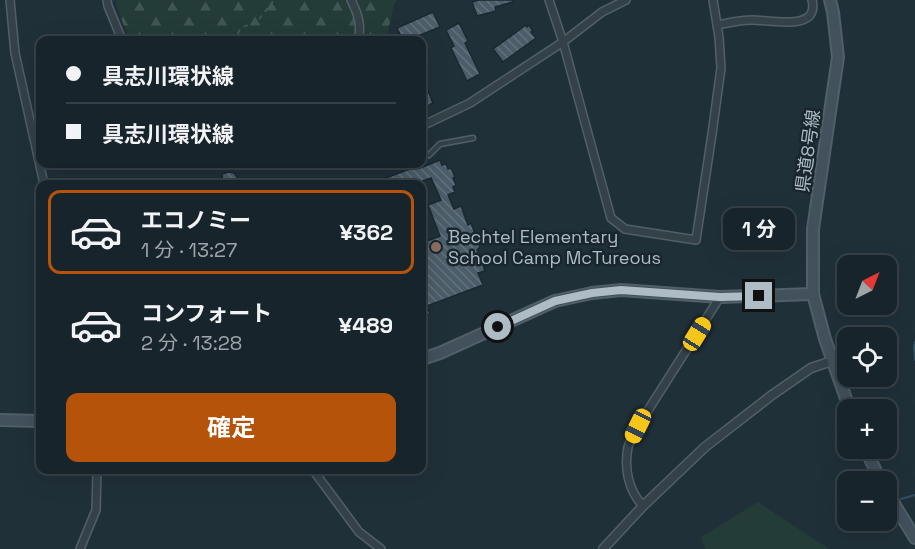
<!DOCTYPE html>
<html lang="ja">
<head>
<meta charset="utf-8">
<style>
	:root { --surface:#18242b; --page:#253037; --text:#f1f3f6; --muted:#9fa4a9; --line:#364147; --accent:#b45309 }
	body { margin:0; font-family:"Space Grotesk","Noto Sans JP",sans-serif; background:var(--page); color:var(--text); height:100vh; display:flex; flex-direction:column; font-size:22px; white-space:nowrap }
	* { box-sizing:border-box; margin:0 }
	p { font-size:20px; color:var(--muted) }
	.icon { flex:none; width:33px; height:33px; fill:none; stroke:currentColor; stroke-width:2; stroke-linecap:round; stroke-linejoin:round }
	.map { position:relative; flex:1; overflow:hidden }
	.details { position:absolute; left:36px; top:180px; width:390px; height:294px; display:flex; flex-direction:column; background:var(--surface); border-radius:12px; box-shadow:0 6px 24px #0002,0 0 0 2px var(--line) }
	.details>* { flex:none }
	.top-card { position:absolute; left:36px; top:36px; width:390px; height:132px; border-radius:12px; box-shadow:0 6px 24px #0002,0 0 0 2px var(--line); display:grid; align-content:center; height:132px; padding:0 30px; background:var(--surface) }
	.needle { width:39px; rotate:42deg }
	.buttons { position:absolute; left:837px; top:255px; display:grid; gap:12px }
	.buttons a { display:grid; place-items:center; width:60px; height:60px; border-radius:12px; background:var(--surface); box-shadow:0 6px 24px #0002,0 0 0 2px var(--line); font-size:30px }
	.end { position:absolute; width:27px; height:27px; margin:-14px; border:8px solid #aebcc6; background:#111; box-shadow:0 0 0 3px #111 }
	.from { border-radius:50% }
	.bubble { position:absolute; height:42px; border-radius:12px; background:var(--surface); box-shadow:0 6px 24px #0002,0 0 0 2px var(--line); font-size:20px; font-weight:700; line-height:42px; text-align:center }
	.car { position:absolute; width:18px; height:36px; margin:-18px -9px; border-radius:8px; box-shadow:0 0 4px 2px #0007; background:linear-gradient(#f5c518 24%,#345 0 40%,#f5c518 0 76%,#345 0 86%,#f5c518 0) }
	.top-card b { display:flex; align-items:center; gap:21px; height:57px; font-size:22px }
	.top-card b+b { border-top:2px solid var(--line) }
	.top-card i { width:15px; height:15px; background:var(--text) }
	ul { padding:10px 0 0; list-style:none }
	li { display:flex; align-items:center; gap:18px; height:84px; margin:0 12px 9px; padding:0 18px; border:3px solid transparent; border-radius:12px }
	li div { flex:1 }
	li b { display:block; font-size:22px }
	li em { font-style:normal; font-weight:700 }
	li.current { border-color:var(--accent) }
	li>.icon { width:54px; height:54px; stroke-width:1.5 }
	.cta { display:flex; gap:12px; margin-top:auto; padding:12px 30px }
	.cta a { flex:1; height:69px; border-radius:12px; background:var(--accent); color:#fff; font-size:24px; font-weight:700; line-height:69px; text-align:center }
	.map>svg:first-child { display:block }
	.forest { fill:url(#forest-firs) }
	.park { fill:#233c38 }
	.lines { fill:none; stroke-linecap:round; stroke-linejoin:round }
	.stream { stroke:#335061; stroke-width:2 }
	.building { fill:url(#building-back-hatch); stroke:#1b2830; stroke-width:1.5 }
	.service-casing { stroke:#515f67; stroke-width:7 }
	.minor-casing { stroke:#515f67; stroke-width:10 }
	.tertiary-casing { stroke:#515f67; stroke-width:11 }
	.secondary-casing { stroke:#515f67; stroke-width:14 }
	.path { stroke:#425856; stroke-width:1.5; stroke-dasharray:4.5 4.5; stroke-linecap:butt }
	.service { stroke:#344149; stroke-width:4 }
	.minor { stroke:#344149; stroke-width:7 }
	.tertiary { stroke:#344149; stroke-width:8 }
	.secondary { stroke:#42515c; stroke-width:10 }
	.route { stroke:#aebcc6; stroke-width:8 }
	.education-dot { fill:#8d6e63; stroke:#19262d; stroke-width:2 }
	.labels { text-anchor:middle; stroke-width:5; stroke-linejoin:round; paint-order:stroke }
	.street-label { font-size:18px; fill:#aebcc6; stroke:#19262d }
	.poi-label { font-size:18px; fill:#aebcc6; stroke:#19262d; text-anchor:start }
</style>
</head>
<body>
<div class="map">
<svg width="915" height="549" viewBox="0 0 915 549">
	<defs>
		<pattern id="forest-firs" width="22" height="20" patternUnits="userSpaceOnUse" patternTransform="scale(1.5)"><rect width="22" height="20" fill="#233c38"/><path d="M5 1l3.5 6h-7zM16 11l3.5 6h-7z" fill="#405653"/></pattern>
		<pattern id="building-back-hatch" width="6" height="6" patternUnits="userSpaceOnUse" patternTransform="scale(1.5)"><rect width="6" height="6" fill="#4b5d68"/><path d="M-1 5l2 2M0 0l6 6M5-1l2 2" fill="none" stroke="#62727c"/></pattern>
	</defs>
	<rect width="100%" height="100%" fill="#203039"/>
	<path class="forest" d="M116,0H397L394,4L386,40H129L117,7Z"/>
	<path class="park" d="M758,502L829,549H706L701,537Z"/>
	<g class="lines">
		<g class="stream">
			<path d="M915,342L914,347L915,360"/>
			<path d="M901,499L915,495"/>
			<path d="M851,521L853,520"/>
		</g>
	</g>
	<g class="building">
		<path d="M479,0H513V2L495,7L496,11L477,16L472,2Z"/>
		<path d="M433,12L440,27L408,40H403L397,28Z"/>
		<path d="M459,23L468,41L465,43L480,74L467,81L451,48L454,46L446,30Z"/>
		<path d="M526,25L527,27L529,25L533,31L531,32L536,38L503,62L493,49Z"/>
		<path d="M422,77L433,103L422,109Z"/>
		<path d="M440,160L442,165L446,164L448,169L451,168L455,177L453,178L456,185L453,187L455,192L448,195L454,209L461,206L468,225L471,223L480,247L477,250L485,271L478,273L483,285L427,306L430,314L422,318V243L440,236L428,205L441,200L431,178L414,184H370L415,167L416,169L419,167L420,168Z"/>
		<path d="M229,172L234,173L237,177L236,184H223L222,174Z"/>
	</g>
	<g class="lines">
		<defs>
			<path id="service" d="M429,155L440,144L473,138"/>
			<g id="minor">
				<path d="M10,0L15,53L44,184"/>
				<path d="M107,0L108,6L122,40"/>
				<path d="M351,0C358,14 362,25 358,40"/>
				<path d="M549,0L563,42L611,218L625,229L696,240L712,134L721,68L719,37L713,0"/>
				<path d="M717,25C728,23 740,20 751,20C768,19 820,33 812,0"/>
				<path d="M422,126L470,103L563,42L602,12L626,0"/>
				<path d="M270,164L292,165L302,164"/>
				<path d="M313,470L359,532L381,549"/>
				<path d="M643,506C628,490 624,468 628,447C630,440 635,432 638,426L720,297"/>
				<path d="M80,549L96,510L97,470"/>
			</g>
			<path id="tertiary" d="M603,549L643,506L705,447L772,395L811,368L832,361"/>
			<g id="secondary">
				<path d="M830,0L833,12L838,57L813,229V294L825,339L850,410"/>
				<path d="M422,359L440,353L555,301L592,293L621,290L720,297L813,294"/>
				<path d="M0,420L40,421"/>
				<path d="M865,448L881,482"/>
				<path d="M886,491L915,538"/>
			</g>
		</defs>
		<use href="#service" class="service-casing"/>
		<use href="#minor" class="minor-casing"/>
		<use href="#tertiary" class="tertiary-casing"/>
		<use href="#secondary" class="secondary-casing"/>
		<path class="path" d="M232,40L242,27L256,23L274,0"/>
		<use href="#service" class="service"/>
		<use href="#minor" class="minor"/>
		<use href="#tertiary" class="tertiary"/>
		<use href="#secondary" class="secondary"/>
	</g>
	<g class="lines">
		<path class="route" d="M498,327L555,301L592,293L621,290L720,297L759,296"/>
	</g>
	<circle class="education-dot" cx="436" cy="247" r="6"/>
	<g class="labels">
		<g class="street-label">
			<text transform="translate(808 151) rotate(-82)" y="6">県道8号線</text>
		</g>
		<g class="poi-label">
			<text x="448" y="243">Bechtel Elementary<tspan x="448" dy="21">School Camp McTureous</tspan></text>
		</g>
	</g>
</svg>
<div class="buttons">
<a><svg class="needle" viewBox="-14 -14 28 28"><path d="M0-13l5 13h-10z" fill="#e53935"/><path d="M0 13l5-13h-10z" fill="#9fa4a9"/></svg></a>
<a><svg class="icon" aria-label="locate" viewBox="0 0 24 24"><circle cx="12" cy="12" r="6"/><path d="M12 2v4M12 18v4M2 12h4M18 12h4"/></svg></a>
<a>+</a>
<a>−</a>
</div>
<i class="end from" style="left:498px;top:327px"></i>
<i class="end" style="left:759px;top:296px"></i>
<div class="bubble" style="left:723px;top:208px;width:72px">1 分</div>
<i class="car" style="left:697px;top:334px;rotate:32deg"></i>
<i class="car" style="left:638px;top:426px;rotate:206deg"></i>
<div class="top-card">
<b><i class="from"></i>具志川環状線</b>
<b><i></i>具志川環状線</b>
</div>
<section class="details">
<ul>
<li class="current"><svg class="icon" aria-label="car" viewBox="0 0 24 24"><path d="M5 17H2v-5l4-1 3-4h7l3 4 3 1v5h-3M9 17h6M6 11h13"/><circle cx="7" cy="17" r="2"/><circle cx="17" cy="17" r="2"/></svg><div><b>エコノミー</b><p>1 分 · 13:27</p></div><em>¥362</em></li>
<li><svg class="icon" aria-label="car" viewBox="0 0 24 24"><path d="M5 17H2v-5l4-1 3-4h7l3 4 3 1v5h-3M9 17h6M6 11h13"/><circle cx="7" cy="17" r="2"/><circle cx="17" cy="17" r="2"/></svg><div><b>コンフォート</b><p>2 分 · 13:28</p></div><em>¥489</em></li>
</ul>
<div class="cta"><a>確定</a></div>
</section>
</div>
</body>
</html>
